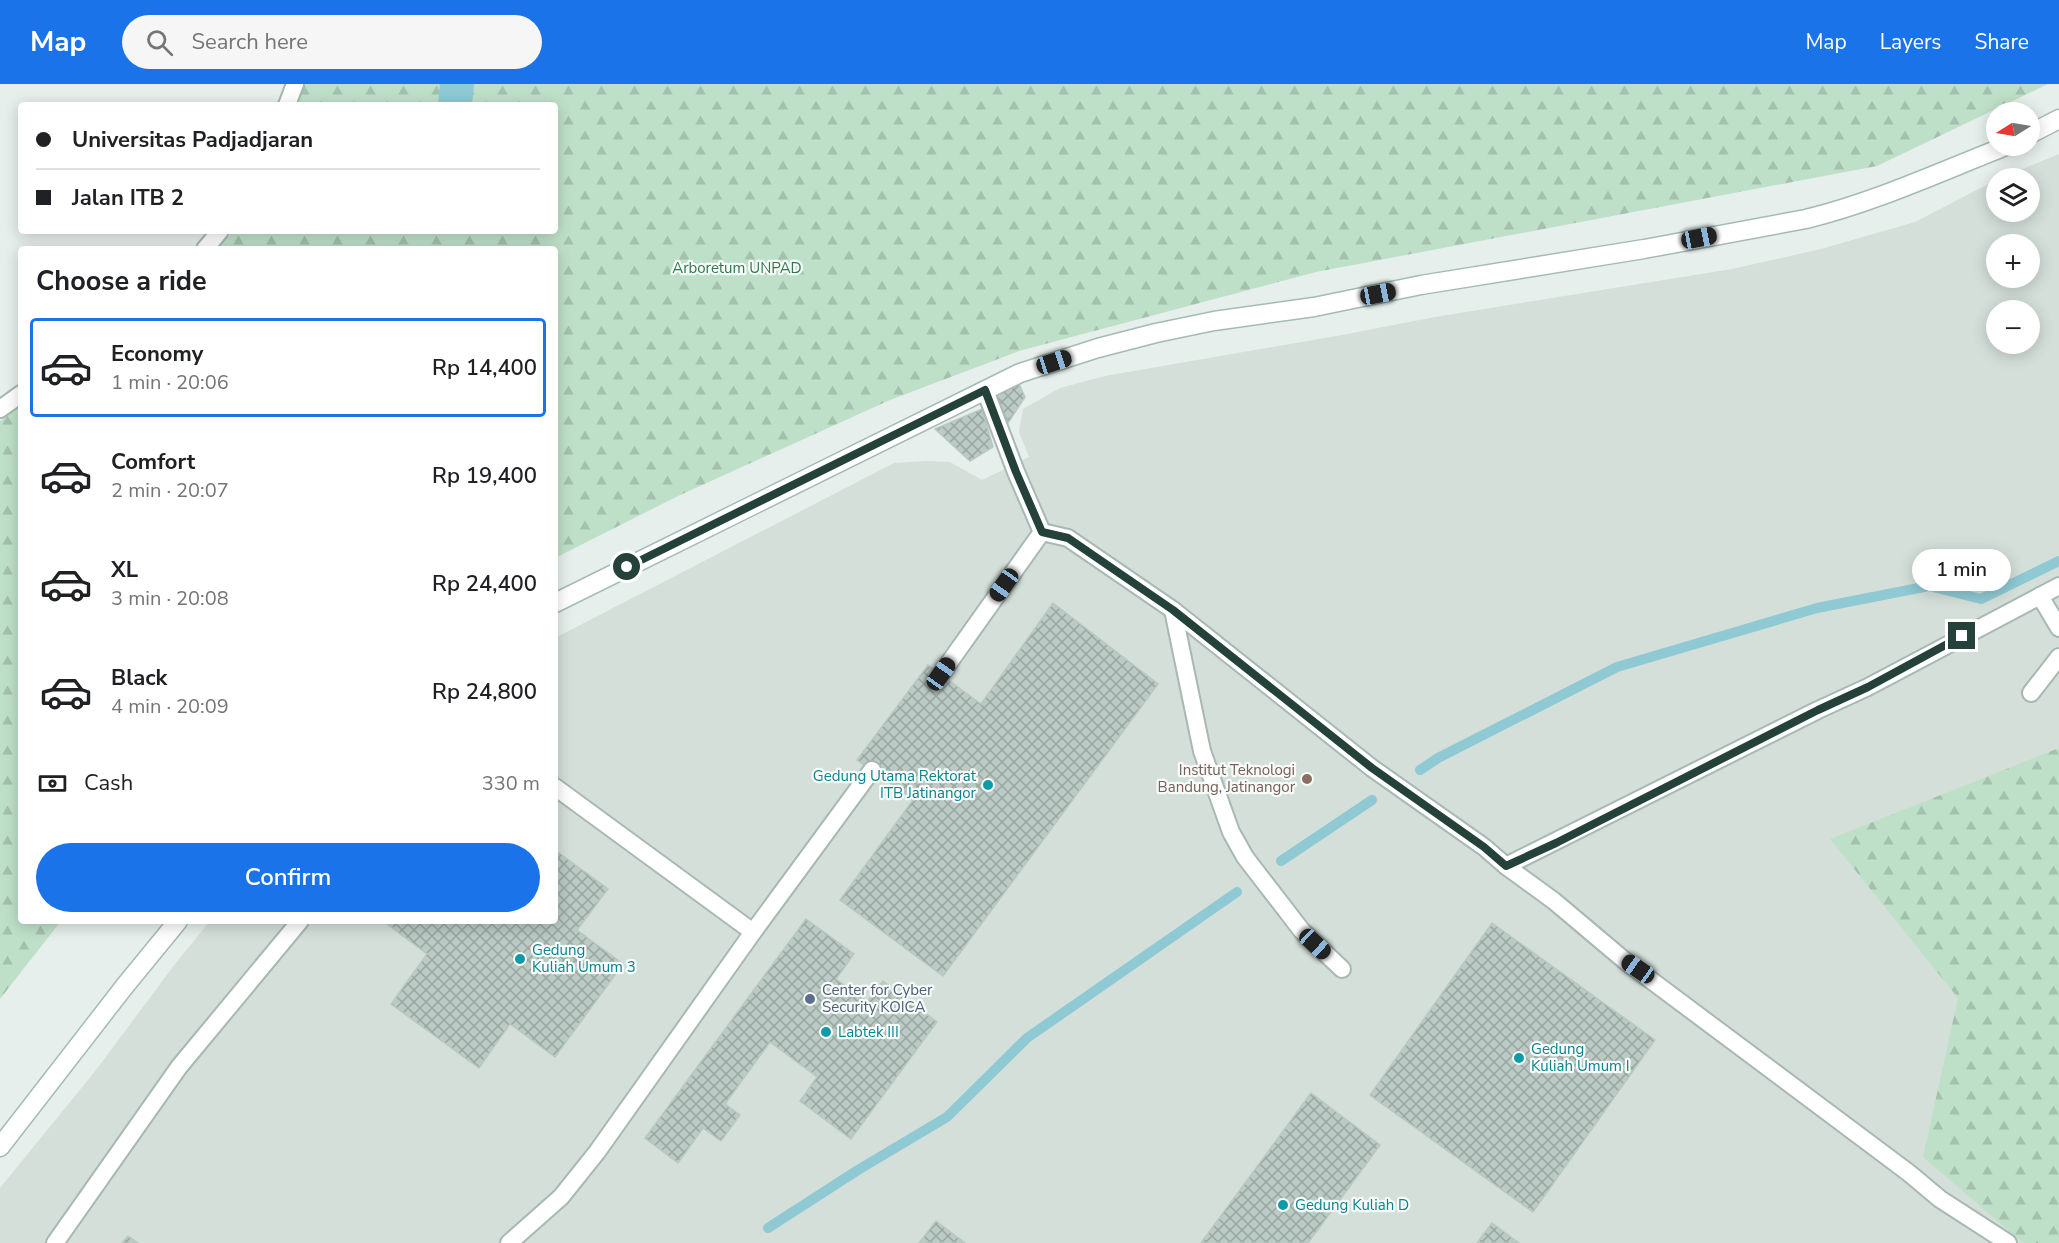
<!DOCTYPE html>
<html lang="en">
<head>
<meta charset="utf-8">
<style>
	:root { --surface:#fff; --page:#f6f6f6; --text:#202124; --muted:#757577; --line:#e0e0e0; --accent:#1a73e8 }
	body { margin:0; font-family:"Nunito Sans",sans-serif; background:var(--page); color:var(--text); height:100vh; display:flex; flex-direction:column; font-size:22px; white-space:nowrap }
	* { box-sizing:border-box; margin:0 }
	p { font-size:20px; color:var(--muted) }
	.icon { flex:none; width:33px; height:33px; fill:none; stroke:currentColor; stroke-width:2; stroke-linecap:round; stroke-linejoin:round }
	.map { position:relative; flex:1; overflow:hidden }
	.drawer { position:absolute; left:18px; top:162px; width:540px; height:678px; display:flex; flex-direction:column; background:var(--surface); border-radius:6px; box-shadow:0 3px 15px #0003 }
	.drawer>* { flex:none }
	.top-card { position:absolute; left:18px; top:18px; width:540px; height:132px; border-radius:6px; box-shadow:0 3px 15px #0003; display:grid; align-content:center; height:132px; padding:0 18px; background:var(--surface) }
	.needle { width:39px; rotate:259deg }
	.buttons { position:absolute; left:1986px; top:18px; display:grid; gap:12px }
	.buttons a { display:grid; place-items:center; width:54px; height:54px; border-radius:50%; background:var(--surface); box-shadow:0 3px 15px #0003; font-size:30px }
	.end { position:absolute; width:27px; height:27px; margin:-14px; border:8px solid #24423a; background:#fff; box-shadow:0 0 0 3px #fff }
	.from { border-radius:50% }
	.bubble { position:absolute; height:42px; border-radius:21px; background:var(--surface); box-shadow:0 3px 15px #0003; font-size:20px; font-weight:600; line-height:42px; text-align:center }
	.car { position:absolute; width:18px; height:36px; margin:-18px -9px; border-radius:8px; box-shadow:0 0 4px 2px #0007; background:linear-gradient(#222 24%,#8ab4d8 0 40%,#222 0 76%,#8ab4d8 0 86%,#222 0) }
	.top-card b { display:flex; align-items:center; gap:21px; height:57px; font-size:22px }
	.top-card b+b { border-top:2px solid var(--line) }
	.top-card i { width:15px; height:15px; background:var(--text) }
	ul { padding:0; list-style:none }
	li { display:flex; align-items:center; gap:18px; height:99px; margin:0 12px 9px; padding:0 6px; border:3px solid transparent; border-radius:6px }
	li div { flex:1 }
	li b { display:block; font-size:22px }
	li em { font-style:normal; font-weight:600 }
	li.on { border-color:var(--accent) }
	li>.icon { width:54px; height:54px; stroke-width:1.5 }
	h2 { padding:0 18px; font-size:27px; line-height:72px }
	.pay { display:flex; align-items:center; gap:15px; height:66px; padding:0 18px; font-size:22px }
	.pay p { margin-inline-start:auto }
	.primary-button { display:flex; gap:12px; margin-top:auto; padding:12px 18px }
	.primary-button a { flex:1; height:69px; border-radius:36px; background:var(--accent); color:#fff; font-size:24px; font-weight:600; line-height:69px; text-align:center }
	header { display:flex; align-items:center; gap:36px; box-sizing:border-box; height:84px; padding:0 30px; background:var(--accent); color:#fff }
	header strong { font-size:28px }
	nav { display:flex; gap:33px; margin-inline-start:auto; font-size:21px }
	.search { width:420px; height:54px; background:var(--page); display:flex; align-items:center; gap:15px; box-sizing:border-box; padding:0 21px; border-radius:33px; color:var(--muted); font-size:22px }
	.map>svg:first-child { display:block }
	.built { fill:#d4dfda; fill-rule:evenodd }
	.forest { fill:url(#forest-firs) }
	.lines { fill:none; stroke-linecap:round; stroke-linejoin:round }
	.stream { stroke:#8ec9d4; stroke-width:10 }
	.canal { stroke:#8ec9d4; stroke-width:34 }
	.building { fill:url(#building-cross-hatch); stroke:#b8c9c2; stroke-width:1.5 }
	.lane-casing { stroke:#a8b8b2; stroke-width:20 }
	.secondary-casing { stroke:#a4bbb3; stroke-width:21 }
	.lane { stroke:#fff; stroke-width:16 }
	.secondary { stroke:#fff; stroke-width:18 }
	.route { stroke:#24423a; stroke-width:8 }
	.education-dot { fill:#8d6e63; stroke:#f7fbf9; stroke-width:2 }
	.culture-dot { fill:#0f9aa8; stroke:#f7fbf9; stroke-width:2 }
	.service-dot { fill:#5c6f8a; stroke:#f7fbf9; stroke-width:2 }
	.labels { text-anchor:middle; stroke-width:4.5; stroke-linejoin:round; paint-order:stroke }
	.park-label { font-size:15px; fill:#2d7a4b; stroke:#f7fbf9 }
	.education-label { font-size:15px; fill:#785e54; stroke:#f7fbf9; text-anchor:end }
	.culture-label { font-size:15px; fill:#0d838f; stroke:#f7fbf9; text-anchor:start }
	.service-label { font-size:15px; fill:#4e5e75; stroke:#f7fbf9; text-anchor:start }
</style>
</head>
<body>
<header>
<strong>Map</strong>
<div class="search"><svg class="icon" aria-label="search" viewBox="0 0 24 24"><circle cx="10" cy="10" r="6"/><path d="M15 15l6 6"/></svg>Search here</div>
<nav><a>Map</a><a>Layers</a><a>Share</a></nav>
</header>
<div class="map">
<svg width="2059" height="1159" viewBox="0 0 2059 1159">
	<defs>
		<pattern id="forest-firs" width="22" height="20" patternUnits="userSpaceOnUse" patternTransform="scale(1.5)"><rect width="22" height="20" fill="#bfe0c8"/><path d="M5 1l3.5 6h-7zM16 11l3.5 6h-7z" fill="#a4c1ad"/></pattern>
		<pattern id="building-cross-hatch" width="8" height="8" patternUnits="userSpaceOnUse" patternTransform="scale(1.5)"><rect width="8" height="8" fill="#bbcac4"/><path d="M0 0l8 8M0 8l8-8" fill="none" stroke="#98a6a0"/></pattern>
	</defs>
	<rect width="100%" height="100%" fill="#e6efeb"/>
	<path class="built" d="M2059,70V1159H0V1104L96,986L175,880L210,837H555V554L894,379L927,377L950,378L982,396L1029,373L1019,348L1023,325L1060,304L1105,292L1342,251L1435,233L1732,185L1821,165L1915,138L1996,96V128H2030V94H2000ZM1996,160H2030V194H1996ZM1996,226H2030V260H1996Z"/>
	<g class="forest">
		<path d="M304,0H2048L1877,82L1316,188L1019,267L890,316L678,412L555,474V165H218L233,147H555V21H296Z"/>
		<path d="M21,322V837H61L0,915V337Z"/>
		<path d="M2059,664V1159H2023L1923,1073L1958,914L1830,755Z"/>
	</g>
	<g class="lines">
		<g class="stream">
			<path d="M1420,686L1438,674L1617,583L1817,524L1929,502L1981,515L2059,477"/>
			<path d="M1281,777L1372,716"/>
			<path d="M768,1144L858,1086L947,1033L1027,954L1237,808"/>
		</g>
		<path class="canal" d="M455,21L457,0"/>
	</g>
	<g class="building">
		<path d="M1018,298L1025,313L1008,339L995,312Z"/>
		<path d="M982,325L993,363L970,377L935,345Z"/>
		<path d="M1053,519L1158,600L943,892L840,816L913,716L857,676L928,581L981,620Z"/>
		<path d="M555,766L608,805L577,846L623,880L555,973L510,940L479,984L391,920L427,870L387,840L389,837H555Z"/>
		<path d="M806,835L854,870L836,895L867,918L883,897L937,938L851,1055L800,1017L817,993L770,958L725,1020L740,1031L721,1057L703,1044L678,1079L645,1054Z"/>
		<path d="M1492,839L1655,956L1533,1128L1370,1011Z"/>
		<path d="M1311,1009L1380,1061L1364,1083L1308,1159H1201Z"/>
		<path d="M936,1137L965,1159H919Z"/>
		<path d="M1492,1139L1519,1159H1477Z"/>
		<path d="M128,1152L138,1159H122Z"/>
	</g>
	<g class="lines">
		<defs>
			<g id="lane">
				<path d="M287,21L295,0"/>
				<path d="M205,165L220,147"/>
				<path d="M985,306L1016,388L1042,448"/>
				<path d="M0,325L21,310"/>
				<path d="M1042,448L1068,454L1173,526L1372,684L1484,763L1506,782L1554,817L1624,876L1909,1089L1940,1115L2008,1159"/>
				<path d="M2040,512L2059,544"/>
				<path d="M1173,526L1202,667L1231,748L1245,773L1302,847L1342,885"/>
				<path d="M941,590L1042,448"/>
				<path d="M2031,609L2059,573"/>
				<path d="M555,703L753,848"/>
				<path d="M1506,782L1818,626L1868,603L2059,502"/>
				<path d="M55,1159L179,983L300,837"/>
				<path d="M509,1159L561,1113L597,1068L753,848L872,686"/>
			</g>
			<g id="secondary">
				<path d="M2030,50L2059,35"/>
				<path d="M555,519L1020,289L1098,264L1156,249L1214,237L1314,223L1421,201L1644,165L1806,135C1875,118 1940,88 2006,62"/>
				<path d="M0,1063L124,903L178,837"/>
			</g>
		</defs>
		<use href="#lane" class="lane-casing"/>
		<use href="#secondary" class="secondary-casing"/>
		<use href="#lane" class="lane"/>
		<use href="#secondary" class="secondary"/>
	</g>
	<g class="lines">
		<path class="route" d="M627,483L985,306L1016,388L1042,448L1068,454L1173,526L1372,684L1484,763L1506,782L1556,759L1818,626L1868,603L1962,552"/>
	</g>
	<circle class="education-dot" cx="1307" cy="695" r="6"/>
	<g class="culture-dot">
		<circle cx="988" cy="701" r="6"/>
		<circle cx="520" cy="875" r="6"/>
		<circle cx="826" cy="948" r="6"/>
		<circle cx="1519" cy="974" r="6"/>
		<circle cx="1283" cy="1121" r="6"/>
	</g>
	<circle class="service-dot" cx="810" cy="915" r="6"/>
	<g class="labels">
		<g class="park-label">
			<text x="737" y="189">Arboretum UNPAD</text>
		</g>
		<g class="education-label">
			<text x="1295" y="691">Institut Teknologi<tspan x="1295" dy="17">Bandung, Jatinangor</tspan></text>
		</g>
		<g class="culture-label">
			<text x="976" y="697" text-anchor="end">Gedung Utama Rektorat<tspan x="976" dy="17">ITB Jatinangor</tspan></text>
			<text x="532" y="871">Gedung<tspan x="532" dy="17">Kuliah Umum 3</tspan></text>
			<text x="838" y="953">Labtek III</text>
			<text x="1531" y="970">Gedung<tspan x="1531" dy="17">Kuliah Umum I</tspan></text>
			<text x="1295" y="1126">Gedung Kuliah D</text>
		</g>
		<g class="service-label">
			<text x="822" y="911">Center for Cyber<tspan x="822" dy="17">Security KOICA</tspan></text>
		</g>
	</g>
</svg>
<div class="buttons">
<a><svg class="needle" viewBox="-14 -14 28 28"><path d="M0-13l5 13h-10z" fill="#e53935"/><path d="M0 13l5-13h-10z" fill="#757577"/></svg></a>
<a><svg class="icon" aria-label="layers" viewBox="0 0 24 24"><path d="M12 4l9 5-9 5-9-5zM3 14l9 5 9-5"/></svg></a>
<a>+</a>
<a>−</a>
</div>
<i class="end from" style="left:627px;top:483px"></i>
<i class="end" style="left:1962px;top:552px"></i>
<div class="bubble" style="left:1912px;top:465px;width:99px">1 min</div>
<i class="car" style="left:1699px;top:154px;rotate:79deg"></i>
<i class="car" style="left:1378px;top:210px;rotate:79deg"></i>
<i class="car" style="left:1054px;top:278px;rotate:72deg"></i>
<i class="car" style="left:1004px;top:501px;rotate:215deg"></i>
<i class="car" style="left:941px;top:590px;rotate:35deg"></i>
<i class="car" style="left:1315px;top:860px;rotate:133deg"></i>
<i class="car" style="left:1638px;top:885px;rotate:305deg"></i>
<div class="top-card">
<b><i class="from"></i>Universitas Padjadjaran</b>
<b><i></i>Jalan ITB 2</b>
</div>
<section class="drawer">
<h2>Choose a ride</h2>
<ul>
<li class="on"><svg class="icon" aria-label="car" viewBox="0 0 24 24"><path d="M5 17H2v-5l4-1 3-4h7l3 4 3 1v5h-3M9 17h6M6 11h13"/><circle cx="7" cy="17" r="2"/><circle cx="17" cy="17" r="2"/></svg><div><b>Economy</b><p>1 min · 20:06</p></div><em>Rp 14,400</em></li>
<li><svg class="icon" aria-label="car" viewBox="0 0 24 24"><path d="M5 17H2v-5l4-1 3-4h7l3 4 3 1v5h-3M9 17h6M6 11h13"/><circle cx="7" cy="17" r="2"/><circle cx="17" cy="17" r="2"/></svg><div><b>Comfort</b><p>2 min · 20:07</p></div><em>Rp 19,400</em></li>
<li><svg class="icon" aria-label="car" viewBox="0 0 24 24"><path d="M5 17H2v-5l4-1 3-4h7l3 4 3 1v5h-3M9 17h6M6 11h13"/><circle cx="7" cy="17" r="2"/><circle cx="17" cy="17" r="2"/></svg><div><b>XL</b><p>3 min · 20:08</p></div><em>Rp 24,400</em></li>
<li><svg class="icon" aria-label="car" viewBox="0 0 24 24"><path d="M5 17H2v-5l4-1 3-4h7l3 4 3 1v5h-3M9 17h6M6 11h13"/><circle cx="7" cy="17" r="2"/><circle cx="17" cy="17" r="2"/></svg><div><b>Black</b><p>4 min · 20:09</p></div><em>Rp 24,800</em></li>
</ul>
<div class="pay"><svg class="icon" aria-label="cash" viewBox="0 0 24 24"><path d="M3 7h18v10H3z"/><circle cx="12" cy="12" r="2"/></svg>Cash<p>330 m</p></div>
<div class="primary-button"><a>Confirm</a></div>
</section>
</div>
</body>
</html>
